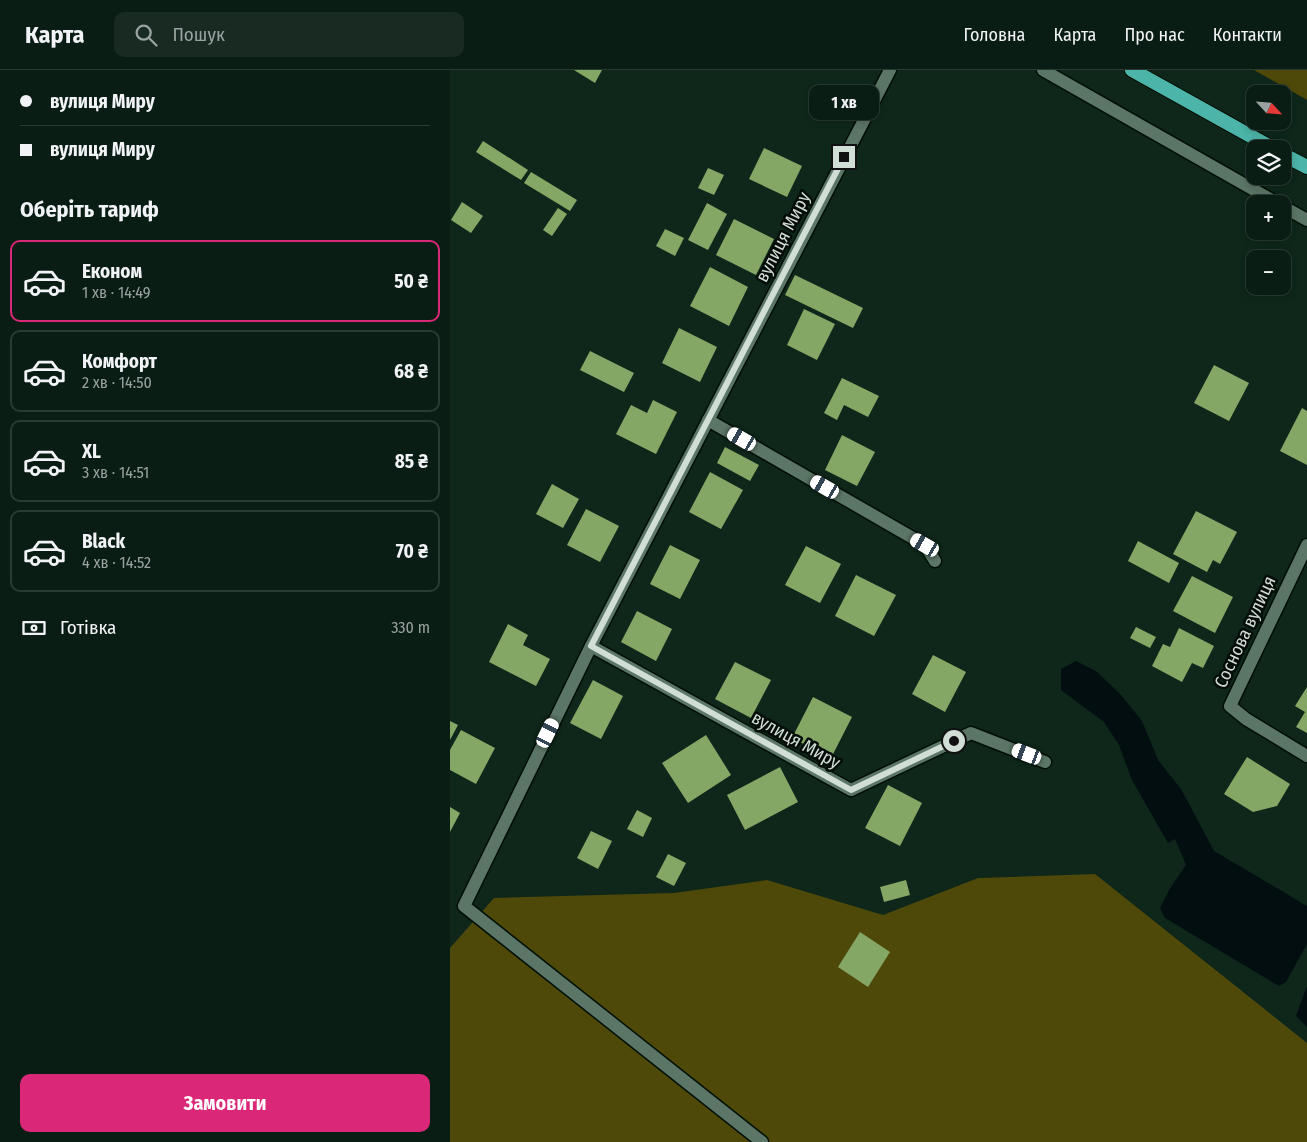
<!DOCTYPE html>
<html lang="uk">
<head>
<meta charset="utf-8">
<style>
	:root { --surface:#0a1d14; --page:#182a22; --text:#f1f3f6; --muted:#99a2a0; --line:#2a3b34; --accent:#db2777 }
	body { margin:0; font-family:"Fira Sans Condensed",sans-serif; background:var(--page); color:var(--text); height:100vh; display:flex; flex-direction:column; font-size:19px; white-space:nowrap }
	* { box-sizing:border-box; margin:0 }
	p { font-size:16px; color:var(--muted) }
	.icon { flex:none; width:28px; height:28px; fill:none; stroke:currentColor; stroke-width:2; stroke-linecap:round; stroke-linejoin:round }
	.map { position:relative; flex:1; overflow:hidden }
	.details { display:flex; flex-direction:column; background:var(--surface); width:450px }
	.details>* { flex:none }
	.guide { display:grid; align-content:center; height:110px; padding:0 20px; background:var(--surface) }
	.needle { width:32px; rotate:116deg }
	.tools { position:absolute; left:796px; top:15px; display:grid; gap:10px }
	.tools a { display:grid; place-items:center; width:45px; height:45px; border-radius:10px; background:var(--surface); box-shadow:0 2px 8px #0003,0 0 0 1px var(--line); font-size:25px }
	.end { position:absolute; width:22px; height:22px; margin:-11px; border:6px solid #d0ded5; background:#111; box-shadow:0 0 0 2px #111 }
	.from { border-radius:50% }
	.bubble { position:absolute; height:35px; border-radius:10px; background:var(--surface); box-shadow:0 2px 8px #0003,0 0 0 1px var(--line); font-size:16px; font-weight:700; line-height:35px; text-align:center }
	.car { position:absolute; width:15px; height:30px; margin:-15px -8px; border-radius:6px; box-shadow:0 0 4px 1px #0007; background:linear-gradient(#fff 24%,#345 0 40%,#fff 0 76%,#345 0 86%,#fff 0) }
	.guide b { display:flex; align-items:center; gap:18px; height:48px; font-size:19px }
	.guide b+b { border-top:1px solid var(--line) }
	.guide i { width:12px; height:12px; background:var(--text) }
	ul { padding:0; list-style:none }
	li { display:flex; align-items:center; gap:15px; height:82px; margin:0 10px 8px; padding:0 10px; border:2px solid var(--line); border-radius:10px }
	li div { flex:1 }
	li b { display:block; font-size:19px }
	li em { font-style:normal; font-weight:700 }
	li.active { border-color:var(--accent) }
	li>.icon { width:45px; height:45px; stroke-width:1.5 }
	h2 { padding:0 20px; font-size:22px; line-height:60px }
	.pay { display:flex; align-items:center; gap:12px; height:55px; padding:0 20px; font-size:19px }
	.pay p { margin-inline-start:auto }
	.primary-button { display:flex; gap:10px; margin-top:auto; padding:10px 20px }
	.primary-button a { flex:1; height:58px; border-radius:10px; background:var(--accent); color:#fff; font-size:20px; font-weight:700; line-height:58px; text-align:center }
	header { display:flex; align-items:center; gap:30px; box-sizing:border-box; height:70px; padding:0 25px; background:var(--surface); border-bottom:1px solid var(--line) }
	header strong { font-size:24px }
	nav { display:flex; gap:28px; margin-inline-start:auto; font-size:18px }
	.search { width:350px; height:45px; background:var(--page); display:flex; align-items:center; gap:12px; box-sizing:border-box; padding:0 18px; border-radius:10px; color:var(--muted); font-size:19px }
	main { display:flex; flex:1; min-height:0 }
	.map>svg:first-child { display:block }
	.green { fill:#4e4809 }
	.water { fill:#030e11 }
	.building { fill:#85a766 }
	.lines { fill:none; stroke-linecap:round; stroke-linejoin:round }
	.minor-casing { stroke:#000f05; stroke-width:15 }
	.trunk-casing { stroke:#000f05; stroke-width:16 }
	.minor { stroke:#5b7566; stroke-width:12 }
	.trunk { stroke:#4cb4a8; stroke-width:14 }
	.route { stroke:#d0ded5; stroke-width:6 }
	.labels { text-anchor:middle; stroke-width:5; stroke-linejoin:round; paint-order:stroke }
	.street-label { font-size:18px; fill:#d0ded5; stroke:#040d08 }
</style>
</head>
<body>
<header>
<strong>Карта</strong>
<div class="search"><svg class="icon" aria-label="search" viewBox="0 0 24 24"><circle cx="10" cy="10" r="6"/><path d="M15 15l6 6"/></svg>Пошук</div>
<nav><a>Головна</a><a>Карта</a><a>Про нас</a><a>Контакти</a></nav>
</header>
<main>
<section class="details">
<div class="guide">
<b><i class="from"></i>вулиця Миру</b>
<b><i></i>вулиця Миру</b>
</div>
<h2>Оберіть тариф</h2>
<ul>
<li class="active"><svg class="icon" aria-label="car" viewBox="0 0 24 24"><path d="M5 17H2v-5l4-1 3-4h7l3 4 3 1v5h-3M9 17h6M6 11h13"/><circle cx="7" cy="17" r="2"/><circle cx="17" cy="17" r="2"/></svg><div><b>Економ</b><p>1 хв · 14:49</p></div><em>50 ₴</em></li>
<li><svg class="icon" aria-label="car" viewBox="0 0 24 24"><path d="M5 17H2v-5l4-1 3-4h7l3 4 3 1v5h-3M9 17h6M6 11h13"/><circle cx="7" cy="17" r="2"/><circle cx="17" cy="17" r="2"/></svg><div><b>Комфорт</b><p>2 хв · 14:50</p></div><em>68 ₴</em></li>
<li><svg class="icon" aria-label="car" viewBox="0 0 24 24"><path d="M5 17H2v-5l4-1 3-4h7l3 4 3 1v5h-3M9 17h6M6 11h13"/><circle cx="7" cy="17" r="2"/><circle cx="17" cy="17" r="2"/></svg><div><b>XL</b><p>3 хв · 14:51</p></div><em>85 ₴</em></li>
<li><svg class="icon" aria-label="car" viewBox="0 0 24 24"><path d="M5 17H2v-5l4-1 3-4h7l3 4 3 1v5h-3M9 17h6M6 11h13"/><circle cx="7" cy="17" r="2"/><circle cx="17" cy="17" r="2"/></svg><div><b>Black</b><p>4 хв · 14:52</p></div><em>70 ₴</em></li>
</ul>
<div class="pay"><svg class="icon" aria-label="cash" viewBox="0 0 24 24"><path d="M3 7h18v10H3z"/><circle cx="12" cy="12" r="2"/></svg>Готівка<p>330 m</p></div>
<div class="primary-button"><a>Замовити</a></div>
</section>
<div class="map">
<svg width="857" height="1072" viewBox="0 0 857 1072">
	<rect width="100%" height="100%" fill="#0e271a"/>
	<g class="green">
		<path d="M804,0H857V30Z"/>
		<path d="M645,804L857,973V1072H0V878L44,828L224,823L317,810L433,845L528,808Z"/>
	</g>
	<g class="water">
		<path d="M626,591L646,601L670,624L692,651L708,690L731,719L764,781L857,836V874L836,912L829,916L715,848L710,838L719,820L736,795L725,769L718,773L682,710L669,675L654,652L611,620V599Z"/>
		<path d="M857,916V957L846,946Z"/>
	</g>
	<g class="building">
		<path d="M124,0H152L145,13Z"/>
		<path d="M33,71L78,100L71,110L26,82Z"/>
		<path d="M314,78L352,96L337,127L299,109Z"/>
		<path d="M258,98L274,105L264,125L248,118Z"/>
		<path d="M81,102L127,130L120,141L74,113Z"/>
		<path d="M12,132L33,146L21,163L1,150Z"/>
		<path d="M257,133L277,144L258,180L238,170Z"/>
		<path d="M108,138L117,144L102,166L93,160Z"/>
		<path d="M284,149L324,169L306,205L266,185Z"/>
		<path d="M215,159L234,168L225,186L206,176Z"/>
		<path d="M260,197L298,217L279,256L240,236Z"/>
		<path d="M345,205L413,238L403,258L335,225Z"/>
		<path d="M354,239L385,254L367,290L337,275Z"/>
		<path d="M229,258L267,277L250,312L212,293Z"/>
		<path d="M140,281L184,303L174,322L130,300Z"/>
		<path d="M764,295L799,313L779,351L744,333Z"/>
		<path d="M392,308L429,326L418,347L394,335L387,350L374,343Z"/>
		<path d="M203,330L227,342L206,384L166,364L181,335L197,343Z"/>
		<path d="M852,338L857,341V395L830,381Z"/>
		<path d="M392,365L425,382L407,416L375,400Z"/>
		<path d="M275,377L309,395L300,411L267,393Z"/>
		<path d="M260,402L293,420L271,459L239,442Z"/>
		<path d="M102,414L129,429L113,458L86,444Z"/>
		<path d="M136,439L169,456L150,492L117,475Z"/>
		<path d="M746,441L787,462L770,494L763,490L757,502L723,484Z"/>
		<path d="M688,471L729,493L719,513L678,491Z"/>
		<path d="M220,475L250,490L230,529L200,514Z"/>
		<path d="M356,476L391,494L370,533L335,515Z"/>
		<path d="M406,505L446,525L424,566L385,546Z"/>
		<path d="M742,506L783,527L765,563L723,541Z"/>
		<path d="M187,541L222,559L206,591L171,572Z"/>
		<path d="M58,554L78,565L73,575L100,589L86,616L39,592Z"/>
		<path d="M686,557L706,567L700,578L680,568Z"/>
		<path d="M729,558L764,576L753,598L742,593L732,612L702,596L713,574L720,577Z"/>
		<path d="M483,585L516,602L495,642L462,624Z"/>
		<path d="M285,592L321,610L301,648L265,629Z"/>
		<path d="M143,610L173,626L151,669L120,653Z"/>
		<path d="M857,617V663L846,657L855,642L845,636Z"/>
		<path d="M363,627L402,647L381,688L342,668Z"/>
		<path d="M0,651L8,655L0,670Z"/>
		<path d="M11,660L45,678L26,714L0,700V680Z"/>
		<path d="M256,665L281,705L238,733L212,693Z"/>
		<path d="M797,687L840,714L827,736L803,742L774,724Z"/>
		<path d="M330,697L348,732L295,760L277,725Z"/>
		<path d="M438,715L472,733L450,776L415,758Z"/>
		<path d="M0,737L10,743L0,762Z"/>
		<path d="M187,740L202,748L193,767L177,759Z"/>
		<path d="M141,761L162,771L148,799L127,788Z"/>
		<path d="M218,784L236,793L224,816L206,807Z"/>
		<path d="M456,810L460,825L434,832L430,817Z"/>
		<path d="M410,862L440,882L418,917L388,897Z"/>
	</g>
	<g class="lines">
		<defs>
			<g id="minor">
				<path d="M593,0L829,134"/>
				<path d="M832,136L857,150"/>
				<path d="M258,350L475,475L485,491"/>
				<path d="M857,475L780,636L796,649L857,686"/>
				<path d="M141,576L401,720L521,663L595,692"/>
				<path d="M312,1072L14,836L141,576L440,0"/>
			</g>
			<g id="trunk">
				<path d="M682,0L824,79"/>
				<path d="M832,84L857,97"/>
			</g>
		</defs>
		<use href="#minor" class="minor-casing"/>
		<use href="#trunk" class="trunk-casing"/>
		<use href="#minor" class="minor"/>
		<use href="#trunk" class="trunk"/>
	</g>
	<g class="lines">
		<path class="route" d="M394,87L141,576L401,720L504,671"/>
	</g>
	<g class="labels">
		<g class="street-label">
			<text transform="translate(333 167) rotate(-63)" y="6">вулиця Миру</text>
			<text transform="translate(795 562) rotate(-65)" y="6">Соснова вулиця</text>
			<text transform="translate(346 670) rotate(29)" y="6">вулиця Миру</text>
		</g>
	</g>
</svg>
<div class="tools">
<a><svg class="needle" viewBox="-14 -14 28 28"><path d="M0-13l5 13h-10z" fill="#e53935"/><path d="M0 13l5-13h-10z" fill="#99a2a0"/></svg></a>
<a><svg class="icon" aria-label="layers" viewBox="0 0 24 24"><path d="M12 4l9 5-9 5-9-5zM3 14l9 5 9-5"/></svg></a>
<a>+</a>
<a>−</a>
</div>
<i class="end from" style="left:504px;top:671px"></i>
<i class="end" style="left:394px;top:87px"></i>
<div class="bubble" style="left:359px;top:15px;width:70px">1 хв</div>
<i class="car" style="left:292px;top:369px;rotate:300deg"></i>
<i class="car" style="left:375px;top:417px;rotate:300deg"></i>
<i class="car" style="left:475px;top:475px;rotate:300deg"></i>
<i class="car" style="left:98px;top:663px;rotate:26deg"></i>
<i class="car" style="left:577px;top:684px;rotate:291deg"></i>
</div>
</main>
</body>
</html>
